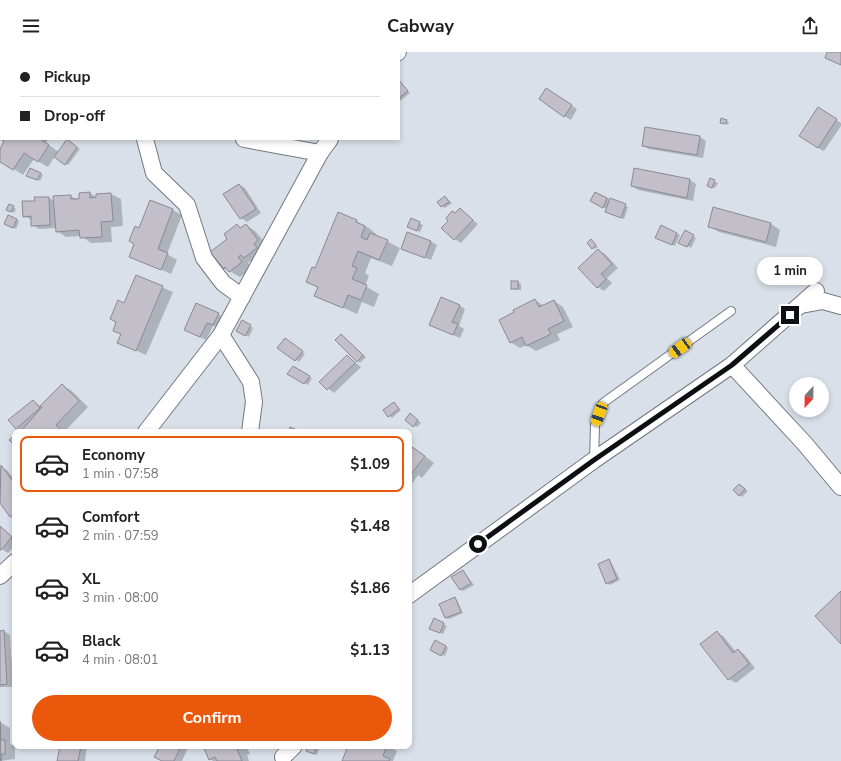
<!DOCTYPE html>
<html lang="en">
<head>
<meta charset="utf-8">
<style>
	:root { --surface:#fff; --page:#f6f6f6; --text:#222; --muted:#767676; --line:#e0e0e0; --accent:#ea580c }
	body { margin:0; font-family:"Nunito Sans",sans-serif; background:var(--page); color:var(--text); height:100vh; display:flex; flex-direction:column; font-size:15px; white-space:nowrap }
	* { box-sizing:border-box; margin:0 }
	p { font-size:13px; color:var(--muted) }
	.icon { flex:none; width:22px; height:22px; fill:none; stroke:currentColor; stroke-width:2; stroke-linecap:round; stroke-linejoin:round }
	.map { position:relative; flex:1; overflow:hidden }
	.drawer { position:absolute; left:12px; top:377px; width:400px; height:320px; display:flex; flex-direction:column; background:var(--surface); border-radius:8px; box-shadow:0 2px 6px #0003 }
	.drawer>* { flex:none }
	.hud { position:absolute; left:0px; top:0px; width:400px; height:88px; box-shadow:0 2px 6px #0003; display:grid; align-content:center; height:88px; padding:0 20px; background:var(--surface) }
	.needle { width:26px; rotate:202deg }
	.controls { position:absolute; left:789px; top:325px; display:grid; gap:8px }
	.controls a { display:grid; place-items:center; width:40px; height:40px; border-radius:50%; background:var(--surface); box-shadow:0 2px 6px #0003; font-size:20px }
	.end { position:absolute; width:18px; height:18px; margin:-9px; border:5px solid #0d0f12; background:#fff; box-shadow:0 0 0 2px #fff }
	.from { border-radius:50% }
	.bubble { position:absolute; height:28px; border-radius:14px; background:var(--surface); box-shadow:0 2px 6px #0003; font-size:13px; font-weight:700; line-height:28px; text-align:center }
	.car { position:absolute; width:12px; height:24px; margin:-12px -6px; border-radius:5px; box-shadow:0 0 3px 1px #0007; background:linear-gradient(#f5c518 24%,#345 0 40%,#f5c518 0 76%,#345 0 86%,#f5c518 0) }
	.hud b { display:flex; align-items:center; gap:14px; height:38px; font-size:15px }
	.hud b+b { border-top:1px solid var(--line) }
	.hud i { width:10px; height:10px; background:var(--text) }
	ul { padding:7px 0 0; list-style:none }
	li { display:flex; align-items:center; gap:12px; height:56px; margin:0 8px 6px; padding:0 12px; border:2px solid transparent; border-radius:8px }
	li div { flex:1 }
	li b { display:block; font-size:15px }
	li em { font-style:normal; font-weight:700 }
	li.active { border-color:var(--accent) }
	li>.icon { width:36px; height:36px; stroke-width:1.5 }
	.button { display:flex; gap:8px; margin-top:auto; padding:8px 20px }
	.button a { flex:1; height:46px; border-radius:24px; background:var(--accent); color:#fff; font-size:16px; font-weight:700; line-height:46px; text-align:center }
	header { display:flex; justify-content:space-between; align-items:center; height:52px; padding:0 20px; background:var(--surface); font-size:18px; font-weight:700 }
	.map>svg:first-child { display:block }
	.shadow { fill:#0003 }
	.building { fill:#c2bfc9; stroke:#8b8992 }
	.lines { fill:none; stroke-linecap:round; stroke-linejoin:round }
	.service-casing { stroke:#737980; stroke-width:10 }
	.minor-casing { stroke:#737980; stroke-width:18 }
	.service { stroke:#fff; stroke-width:8 }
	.minor { stroke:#fff; stroke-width:16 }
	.route { stroke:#0d0f12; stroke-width:5 }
</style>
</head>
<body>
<header><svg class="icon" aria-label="menu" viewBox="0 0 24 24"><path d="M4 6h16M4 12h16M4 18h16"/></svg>Cabway<svg class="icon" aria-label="share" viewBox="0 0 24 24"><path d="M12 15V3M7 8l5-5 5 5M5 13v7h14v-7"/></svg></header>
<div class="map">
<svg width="841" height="709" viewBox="0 0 841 709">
	<rect width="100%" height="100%" fill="#d9e0e9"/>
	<g class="shadow">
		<path d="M193,0H228L229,1H194Z"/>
		<path d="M315,0H330L331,1H314Z"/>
		<path d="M399,30L410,41L400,49L399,48Z"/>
		<path d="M553,41L577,57L571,68L564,64Z"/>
		<path d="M824,60L841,71V74L824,99L818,96Z"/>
		<path d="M0,66L1,67V86L0,85Z"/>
		<path d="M726,69L729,70L728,73L721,70Z"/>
		<path d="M700,85L706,89L703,106L649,97L643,94Z"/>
		<path d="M2,87H48L46,91L59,100L70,90L80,97L68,113L55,104L48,115L34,107L23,123L0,108V98L6,89Z"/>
		<path d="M635,117L690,128L696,132L693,149L638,138L632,134Z"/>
		<path d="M40,121L43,123L40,129L30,125Z"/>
		<path d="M711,128L718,131L715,136L711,135Z"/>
		<path d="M239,133L245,136L261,161L247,170L241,166Z"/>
		<path d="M90,141L97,146V142H111L121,147L123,174L111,175L112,190L91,191L81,184L66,185L57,179L56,176L39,177L32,173V168L24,164L36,150L49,146L54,149L70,144L80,148Z"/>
		<path d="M596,141L628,155L624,167L609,161L607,157L592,149Z"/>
		<path d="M445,145L452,151L445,156L442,154Z"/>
		<path d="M9,153L16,157L14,161L7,158Z"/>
		<path d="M460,157L478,172L461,191L455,187L456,162Z"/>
		<path d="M173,158L182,163L167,202L177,208L171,222L130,204L140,177Z"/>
		<path d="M9,164L19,169L16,177L8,173Z"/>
		<path d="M411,167L423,173L420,180L408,175Z"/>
		<path d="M356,169L369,176L377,183V184L400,196L392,214L371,206L365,221L369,224L365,234L379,242L374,255L362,250L357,262L316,243L318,236L307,230L315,217Z"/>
		<path d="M771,172L780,178L776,195L719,180L709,174Z"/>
		<path d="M246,173L255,179L268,194L254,211L250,209L248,211L252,216L240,225L224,216L229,187L237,174L241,176Z"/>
		<path d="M661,175L680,183L675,194L659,187Z"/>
		<path d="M685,180L696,186L691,196L680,190Z"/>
		<path d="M591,188L598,195L595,197L592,196Z"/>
		<path d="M430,189L437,193L431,208L402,197Z"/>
		<path d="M598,198L605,202L618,216L607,226L612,231L604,239L597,235Z"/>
		<path d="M137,224L173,240L146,303L118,290L122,283L114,278Z"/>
		<path d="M518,230L521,232V238L512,237Z"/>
		<path d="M535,248L544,254L554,249L563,255L573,275L557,282L560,288L536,299L526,293L520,296L510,290Z"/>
		<path d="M459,253L465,257L459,274L464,277L460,286L430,273Z"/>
		<path d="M218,262L225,266L220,276L213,274L206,288L191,281Z"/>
		<path d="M242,270L253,276L249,285L237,279Z"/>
		<path d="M341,283L366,305L360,311L358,309Z"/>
		<path d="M288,289L305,302L299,310L279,295Z"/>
		<path d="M348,304L361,315L334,341L320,330Z"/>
		<path d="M293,315L312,326L308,333L289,322Z"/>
		<path d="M62,333L72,339L88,355L65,379L66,380H21L10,368L33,349L42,355Z"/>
		<path d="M394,351L401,358L392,366L389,364Z"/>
		<path d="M413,364L421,371L417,375L414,374Z"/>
		<path d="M409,392L434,411L422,426L418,423L409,436Z"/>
		<path d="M0,415L7,418L15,428V466L11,464L0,449Z"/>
		<path d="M740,433L748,439L742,445L739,443Z"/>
		<path d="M0,475L15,487V493L8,501L0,496Z"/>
		<path d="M609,508L611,510L620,528L610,533L607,531Z"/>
		<path d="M463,519L474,533L463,539L460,537Z"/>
		<path d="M455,546L457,548L463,561L449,567L446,566L441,552Z"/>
		<path d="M434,567L447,574L443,582L433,578Z"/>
		<path d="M4,579L10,583L13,635H0V580Z"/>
		<path d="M717,581L723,584L736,600L738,598L744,602L755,616L736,631L729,627L701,592Z"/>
		<path d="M446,594L448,596L445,604L434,600Z"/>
		<path d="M0,670L10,676V692L15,694V707L0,709Z"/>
		<path d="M61,694H87L85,709H58Z"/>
		<path d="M161,694H184L188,696L182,709H164Z"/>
		<path d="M204,694H246L250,702L247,703L249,709H213L210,707Z"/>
		<path d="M309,694H320L317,703L310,700Z"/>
		<path d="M349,694H388L397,699L393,709H343Z"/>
	</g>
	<g class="building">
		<path d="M191,0H220L219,1Z"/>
		<path d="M827,0H841V13L825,6Z"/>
		<path d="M399,28L408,39L399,46Z"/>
		<path d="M546,36L572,53L564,65L539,47Z"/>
		<path d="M818,55L837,67L818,96L799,84Z"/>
		<path d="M0,65L1,87H40L49,93L38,110L24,101L13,118L0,110V97L4,89L0,87Z"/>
		<path d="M721,66L727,68L725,72L720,71Z"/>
		<path d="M645,75L700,84L697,103L642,94Z"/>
		<path d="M67,87L77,95L65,113L54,105Z"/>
		<path d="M30,116L41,121L37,128L26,124Z"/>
		<path d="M634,116L690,127L687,146L631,134Z"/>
		<path d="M710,126L715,128L712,136L707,134Z"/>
		<path d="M239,132L256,157L240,167L223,142Z"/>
		<path d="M90,140V146L96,145V142L111,141L113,169L101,170L102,185L80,186L79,178L56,180L53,144L71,143V147H79V141Z"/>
		<path d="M595,140L607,146L603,156L590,149Z"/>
		<path d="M445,144L449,150L441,155L437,150Z"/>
		<path d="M34,145H49L50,173L31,174V164L23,165L22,149H35Z"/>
		<path d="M610,146L626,152L621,166L605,160Z"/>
		<path d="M150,148L173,157L158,197L168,201L161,218L129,205L134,192L129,189L135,174L139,176Z"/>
		<path d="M9,152L14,154L11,160L6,158Z"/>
		<path d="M713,155L771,171L766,190L708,175Z"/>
		<path d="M460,156L473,168L454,188L441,176L448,169L446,166L452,159L455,161Z"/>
		<path d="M338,160L357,168L356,170L365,174L361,185L367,188L370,181L388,188L379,208L358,199L352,214L357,216L352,227L367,233L361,248L348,243L343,256L314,244L318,235L306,230L312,215L315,216Z"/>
		<path d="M8,163L17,167L13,176L4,172Z"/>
		<path d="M411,166L420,170L417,179L407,175Z"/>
		<path d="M237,172L240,176L246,172L258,188L254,192L257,196L244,206L241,203L238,205L242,210L229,220L225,215L224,217L210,200L227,187L224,182Z"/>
		<path d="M661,173L677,181L672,193L655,186Z"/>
		<path d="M685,178L694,183L687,195L678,191Z"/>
		<path d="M407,180L431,189L425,206L401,197Z"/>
		<path d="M591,187L596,193L592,197L587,191Z"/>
		<path d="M598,197L612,212L601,222L606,227L597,236L578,216Z"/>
		<path d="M136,223L163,234L136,299L117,291L121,282L113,279L116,270L110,267L118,248L124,251Z"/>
		<rect x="511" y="229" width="7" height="8"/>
		<path d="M441,245L460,253L452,270L458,272L453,283L429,273Z"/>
		<path d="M535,247L539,255L554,248L564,269L548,277L551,282L526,294L522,285L510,291L499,268L514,260L513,258Z"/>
		<path d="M196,251L219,261L213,273L207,271L200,285L184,278Z"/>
		<path d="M242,268L251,273L245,284L236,279Z"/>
		<path d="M341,282L363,303L357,310L335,288Z"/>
		<path d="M285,286L303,299L295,309L277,296Z"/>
		<path d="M347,303L355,311L327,338L319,330Z"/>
		<path d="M293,314L310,324L304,332L287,322Z"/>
		<path d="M62,332L79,349L56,373L63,380H20L42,355L40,354Z"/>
		<path d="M33,348L40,356L16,377L8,368Z"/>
		<path d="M394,350L399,357L388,365L383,358Z"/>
		<path d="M410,361L418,368L413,375L405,368Z"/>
		<path d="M290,375L302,380H288Z"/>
		<path d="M15,383V394L9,388Z"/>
		<path d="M409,393L425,404L412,421L409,419Z"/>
		<path d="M1,413L15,432V461L10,465L0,451Z"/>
		<path d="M739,432L745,437L739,444L733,438Z"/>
		<path d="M0,474L12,485L1,498H0Z"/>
		<path d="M609,507L617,527L606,532L598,512Z"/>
		<path d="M463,518L471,531L460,538L451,525Z"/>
		<path d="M841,539V592L815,564Z"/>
		<path d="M455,545L461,560L445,566L439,552Z"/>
		<path d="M434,566L444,571L440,581L429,577Z"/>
		<path d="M4,578L7,632L0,633V579Z"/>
		<path d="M717,579L733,601L738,597L749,612L728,628L700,592Z"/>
		<path d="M435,588L446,594L441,604L430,598Z"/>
		<path d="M0,669L1,688H5V702H1V709Z"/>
		<path d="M60,694H81L78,709H57Z"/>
		<path d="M160,694H181L174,709H162L154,705Z"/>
		<path d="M203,694H240V696L237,697L242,709H217L215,705L209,708Z"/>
		<path d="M308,694H317L314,702L306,699Z"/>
		<path d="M348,694H387L383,704L390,707L389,709H342Z"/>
	</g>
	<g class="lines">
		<defs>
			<path id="service" d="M594,408L595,373L603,351L731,259"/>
			<g id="minor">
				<path d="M80,0L81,1"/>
				<path d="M397,1L398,0"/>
				<path d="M145,87L154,121L187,153L204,206L223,231L242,245"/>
				<path d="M244,87L320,101"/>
				<path d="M801,253L823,249L841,254"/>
				<path d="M221,283L251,330L254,350L250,380"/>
				<path d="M732,313L805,392L841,435"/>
				<path d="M146,380L221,283L320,101L330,87"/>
				<path d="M0,524L15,510"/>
				<path d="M409,543L594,408L732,313L816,239"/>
				<path d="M283,705L294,694"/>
			</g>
		</defs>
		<use href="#service" class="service-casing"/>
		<use href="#minor" class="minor-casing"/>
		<use href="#service" class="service"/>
		<use href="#minor" class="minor"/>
	</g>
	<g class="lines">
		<path class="route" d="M478,492L594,408L732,313L790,263"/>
	</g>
</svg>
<div class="controls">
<a><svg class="needle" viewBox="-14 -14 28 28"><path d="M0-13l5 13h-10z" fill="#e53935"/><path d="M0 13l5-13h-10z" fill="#767676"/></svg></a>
</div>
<i class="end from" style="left:478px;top:492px"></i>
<i class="end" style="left:790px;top:263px"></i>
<div class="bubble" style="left:757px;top:205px;width:66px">1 min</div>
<i class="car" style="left:680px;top:296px;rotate:234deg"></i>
<i class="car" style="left:599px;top:362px;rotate:200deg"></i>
<div class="hud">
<b><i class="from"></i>Pickup</b>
<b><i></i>Drop-off</b>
</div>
<section class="drawer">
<ul>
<li class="active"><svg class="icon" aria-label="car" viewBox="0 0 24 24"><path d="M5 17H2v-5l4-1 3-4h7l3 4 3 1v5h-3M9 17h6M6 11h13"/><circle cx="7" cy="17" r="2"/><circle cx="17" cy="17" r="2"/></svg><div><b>Economy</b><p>1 min · 07:58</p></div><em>$1.09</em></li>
<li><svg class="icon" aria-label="car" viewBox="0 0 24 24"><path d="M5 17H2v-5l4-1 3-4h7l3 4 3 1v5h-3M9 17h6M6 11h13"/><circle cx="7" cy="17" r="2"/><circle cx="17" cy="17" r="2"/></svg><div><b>Comfort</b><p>2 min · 07:59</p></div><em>$1.48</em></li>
<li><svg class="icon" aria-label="car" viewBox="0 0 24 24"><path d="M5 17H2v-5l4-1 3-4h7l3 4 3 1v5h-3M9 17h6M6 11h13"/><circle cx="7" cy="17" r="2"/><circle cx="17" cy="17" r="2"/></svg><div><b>XL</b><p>3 min · 08:00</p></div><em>$1.86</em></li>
<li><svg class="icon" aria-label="car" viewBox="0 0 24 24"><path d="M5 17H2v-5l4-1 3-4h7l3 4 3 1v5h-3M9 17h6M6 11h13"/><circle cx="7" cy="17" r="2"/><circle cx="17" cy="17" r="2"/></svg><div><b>Black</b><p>4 min · 08:01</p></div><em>$1.13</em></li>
</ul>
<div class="button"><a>Confirm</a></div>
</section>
</div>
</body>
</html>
